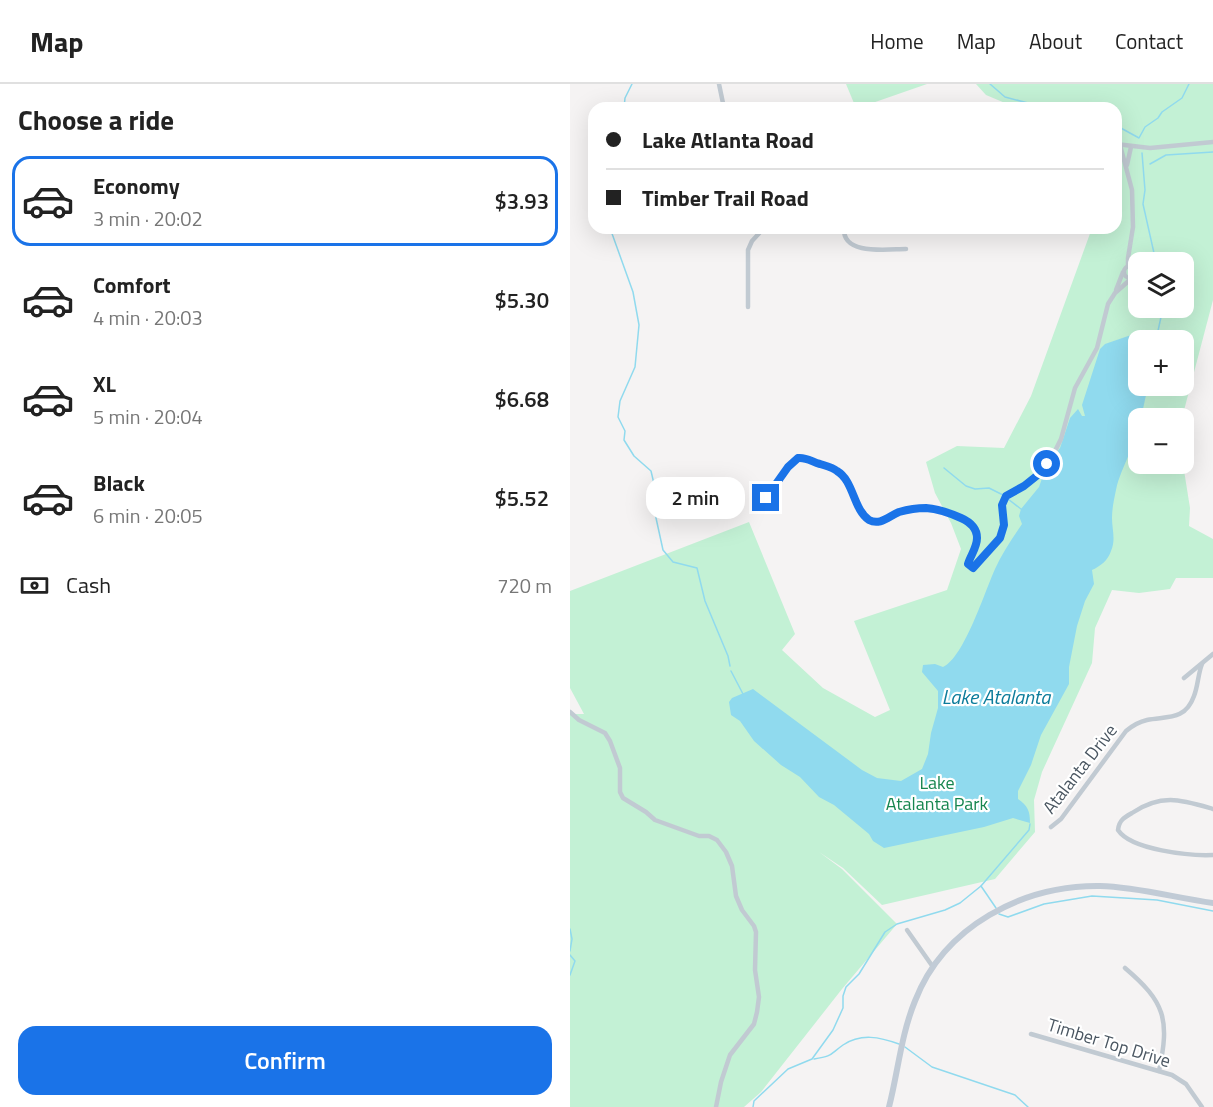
<!DOCTYPE html>
<html lang="en">
<head>
<meta charset="utf-8">
<style>
	:root { --surface:#fff; --page:#f6f6f6; --text:#222; --muted:#767676; --line:#e0e0e0; --accent:#1a73e8 }
	body { margin:0; font-family:"Titillium Web",sans-serif; background:var(--page); color:var(--text); height:100vh; display:flex; flex-direction:column; font-size:22px; white-space:nowrap }
	* { box-sizing:border-box; margin:0 }
	p { font-size:20px; color:var(--muted) }
	.icon { flex:none; width:33px; height:33px; fill:none; stroke:currentColor; stroke-width:2; stroke-linecap:round; stroke-linejoin:round }
	.map { position:relative; flex:1; overflow:hidden }
	.sheet { display:flex; flex-direction:column; background:var(--surface); width:570px }
	.sheet>* { flex:none }
	.guide { position:absolute; left:18px; top:18px; width:534px; height:132px; border-radius:18px; box-shadow:0 6px 24px #0002; display:grid; align-content:center; height:132px; padding:0 18px; background:var(--surface) }
	.buttons { position:absolute; left:558px; top:168px; display:grid; gap:12px }
	.buttons a { display:grid; place-items:center; width:66px; height:66px; border-radius:12px; background:var(--surface); box-shadow:0 6px 24px #0002; font-size:30px }
	.end { position:absolute; width:27px; height:27px; margin:-14px; border:8px solid #1a73e8; background:#fff; box-shadow:0 0 0 3px #fff }
	.from { border-radius:50% }
	.bubble { position:absolute; height:42px; border-radius:18px; background:var(--surface); box-shadow:0 6px 24px #0002; font-size:20px; font-weight:600; line-height:42px; text-align:center }
	.guide b { display:flex; align-items:center; gap:21px; height:57px; font-size:22px }
	.guide b+b { border-top:2px solid var(--line) }
	.guide i { width:15px; height:15px; background:var(--text) }
	ul { padding:0; list-style:none }
	li { display:flex; align-items:center; gap:18px; height:90px; margin:0 12px 9px; padding:0 6px; border:3px solid transparent; border-radius:18px }
	li div { flex:1 }
	li b { display:block; font-size:22px }
	li em { font-style:normal; font-weight:600 }
	li.on { border-color:var(--accent) }
	li>.icon { width:54px; height:54px; stroke-width:1.5 }
	h2 { padding:0 18px; font-size:27px; line-height:72px }
	.pay { display:flex; align-items:center; gap:15px; height:66px; padding:0 18px; font-size:22px }
	.pay p { margin-inline-start:auto }
	.action { display:flex; gap:12px; margin-top:auto; padding:12px 18px }
	.action a { flex:1; height:69px; border-radius:18px; background:var(--accent); color:#fff; font-size:24px; font-weight:600; line-height:69px; text-align:center }
	header { display:flex; align-items:center; gap:36px; box-sizing:border-box; height:84px; padding:0 30px; background:var(--surface); border-bottom:2px solid var(--line) }
	header strong { font-size:28px }
	nav { display:flex; gap:33px; margin-inline-start:auto; font-size:21px }
	main { display:flex; flex:1; min-height:0 }
	.map>svg:first-child { display:block }
	.green { fill:#c3f1d5; fill-rule:evenodd }
	.water { fill:#90daee }
	.lines { fill:none; stroke-linecap:round; stroke-linejoin:round }
	.stream { stroke:#90daee; stroke-width:1.5 }
	.street { stroke:#c1cad2; stroke-width:4.5 }
	.secondary { stroke:#c1cbd6; stroke-width:6 }
	.route { stroke:#1a73e8; stroke-width:8 }
	.labels { text-anchor:middle; stroke-width:4.5; stroke-linejoin:round; paint-order:stroke }
	.street-label { font-size:18px; fill:#4a5661; stroke:#fff }
	.park-label { font-size:18px; fill:#17864f; stroke:#fff }
	.water-label { font-size:20px; font-style:italic; fill:#0c7c9b; stroke:#fff }
</style>
</head>
<body>
<header>
<strong>Map</strong>
<nav><a>Home</a><a>Map</a><a>About</a><a>Contact</a></nav>
</header>
<main>
<section class="sheet">
<h2>Choose a ride</h2>
<ul>
<li class="on"><svg class="icon" aria-label="car" viewBox="0 0 24 24"><path d="M5 17H2v-5l4-1 3-4h7l3 4 3 1v5h-3M9 17h6M6 11h13"/><circle cx="7" cy="17" r="2"/><circle cx="17" cy="17" r="2"/></svg><div><b>Economy</b><p>3 min · 20:02</p></div><em>$3.93</em></li>
<li><svg class="icon" aria-label="car" viewBox="0 0 24 24"><path d="M5 17H2v-5l4-1 3-4h7l3 4 3 1v5h-3M9 17h6M6 11h13"/><circle cx="7" cy="17" r="2"/><circle cx="17" cy="17" r="2"/></svg><div><b>Comfort</b><p>4 min · 20:03</p></div><em>$5.30</em></li>
<li><svg class="icon" aria-label="car" viewBox="0 0 24 24"><path d="M5 17H2v-5l4-1 3-4h7l3 4 3 1v5h-3M9 17h6M6 11h13"/><circle cx="7" cy="17" r="2"/><circle cx="17" cy="17" r="2"/></svg><div><b>XL</b><p>5 min · 20:04</p></div><em>$6.68</em></li>
<li><svg class="icon" aria-label="car" viewBox="0 0 24 24"><path d="M5 17H2v-5l4-1 3-4h7l3 4 3 1v5h-3M9 17h6M6 11h13"/><circle cx="7" cy="17" r="2"/><circle cx="17" cy="17" r="2"/></svg><div><b>Black</b><p>6 min · 20:05</p></div><em>$5.52</em></li>
</ul>
<div class="pay"><svg class="icon" aria-label="cash" viewBox="0 0 24 24"><path d="M3 7h18v10H3z"/><circle cx="12" cy="12" r="2"/></svg>Cash<p>720 m</p></div>
<div class="action"><a>Confirm</a></div>
</section>
<div class="map">
<svg width="643" height="1023" viewBox="0 0 643 1023">
	<rect width="100%" height="100%" fill="#f5f3f3"/>
	<g class="green">
		<path d="M276,0H357L288,24H286Z"/>
		<path d="M406,0H643V216L612,334H568V380H613L620,424L619,442L643,455V494H606L600,505L569,509L542,506L525,544L522,579L472,688L464,716L465,748L425,795L312,821L273,784L249,768L272,785L327,840L272,905L191,1008L174,1023H0V630H14L0,604V507L179,438L225,550L212,566L253,604L305,633L320,626L284,537L377,506L391,465L381,439L365,409L356,378L387,362L434,364L461,312L522,144H546V78L548,73H546V24H447L416,11ZM568,178H614V224H568ZM568,256H614V302H568Z"/>
	</g>
	<path class="water" d="M564,250L571,256H568V302H578L571,334H568C568,360 551,382 546,406C544,415 542,425 542,434C542,446 546,455 541,467C538,476 531,482 522,486L524,500L515,517L507,542L499,583V600L471,651L461,681L448,707V715C458,722 460,727 460,739L443,734L414,743L314,764L303,757L299,750L264,721L249,713L230,693L211,681L184,657L170,637L161,631L159,618L162,614L183,605L292,686L307,694L331,697L352,685L358,670L361,649L368,624V607L352,588L353,581L365,580L373,583C394,574 415,507 425,485C432,469 442,455 452,440L449,432L451,425L469,403L477,380L490,364L500,334L508,325L512,332H515L512,321L530,265L535,260Z"/>
	<g class="lines">
		<g class="stream">
			<path d="M420,0L435,13L477,24"/>
			<path d="M54,24L55,14L62,0"/>
			<path d="M549,43L569,54L575,43L588,34L592,28L612,14L619,0"/>
			<path d="M572,69L575,106L573,120L586,178"/>
			<path d="M580,80L596,71L643,68"/>
			<path d="M40,144L63,208L69,241L65,283L50,317L48,333L55,347L54,356L64,372L81,387L85,404L86,434L93,466L103,478L127,484L135,517L158,572L160,582"/>
			<path d="M586,256L591,233V224"/>
			<path d="M374,384L396,402L405,405L419,404L433,411"/>
			<path d="M438,415L451,425"/>
			<path d="M161,587L173,610"/>
			<path d="M411,802L426,824"/>
			<path d="M429,830L438,833L474,820L522,812L587,816L643,827"/>
			<path d="M0,845L2,855L0,867"/>
			<path d="M0,871L5,877L0,891"/>
			<path d="M335,963L362,983L445,1011L458,1023"/>
			<path d="M244,975C263,972 259,971 273,961C291,949 310,953 329,960"/>
			<path d="M183,1023L184,1017L218,985L242,975L263,946L273,924V912L276,903L289,890L315,848L327,840L375,826L390,819L411,802L459,746L460,740"/>
		</g>
		<g class="street">
			<path d="M149,0L154,24"/>
			<path d="M546,60L580,64L643,58"/>
			<path d="M550,61L562,106L563,143L558,174V182"/>
			<path d="M557,81L561,63"/>
			<path d="M274,144C272,172 318,165 336,165"/>
			<circle cx="560" cy="188" r="6"/>
			<path d="M546,206L553,188"/>
			<path d="M178,223V166L182,157L194,144"/>
			<path d="M196,414L218,383L228,374C237,373 242,378 250,381C256,382 262,383 267,387C284,397 283,425 299,436C310,443 319,432 329,428C336,426 348,424 356,424C368,425 380,429 391,434C400,438 407,444 407,455C407,464 400,472 398,480L403,484L430,454L434,441L432,421L436,412L454,402L469,390L485,367L491,355L505,304L527,264L538,220L545,209L562,194"/>
			<path d="M614,594L643,570"/>
			<path d="M0,628L9,636L35,649L40,657L50,684V708L53,714L76,728L85,736L129,752H139L147,756L156,768L162,782L166,812L172,826L184,842L186,848L185,886L189,913L187,928L184,940L160,971L151,998L146,1023"/>
			<path d="M643,725C612,716 592,709 562,729C555,733 549,736 548,746C561,766 620,772 643,771"/>
			<path d="M481,743L491,735L556,647C562,642 568,638 577,636C597,632 615,637 624,612C628,602 628,590 632,580"/>
			<path d="M337,846L363,883"/>
			<path d="M555,884C595,918 600,935 589,987"/>
			<path d="M461,950L602,991L616,1000L632,1023"/>
		</g>
		<path class="secondary" d="M319,1023C328,988 331,951 345,917C374,842 453,801 530,802C568,803 606,814 643,819"/>
	</g>
	<g class="lines">
		<path class="route" d="M196,414L218,383L228,374C237,373 242,378 250,380C256,382 262,383 267,387C284,397 283,425 299,436C310,442 319,432 329,428C336,426 348,424 356,424C368,425 380,429 391,434C400,438 407,444 407,454C407,464 400,472 398,480L403,484L430,454L434,441L432,421L436,412L454,402L469,390L477,380"/>
	</g>
	<g class="labels">
		<g class="street-label">
			<text transform="translate(510 685) rotate(-52)" y="6">Atalanta Drive</text>
			<text transform="translate(539 959) rotate(17)" y="6">Timber Top Drive</text>
		</g>
		<g class="park-label">
			<text x="367" y="705">Lake<tspan x="367" dy="21">Atalanta Park</tspan></text>
		</g>
		<g class="water-label">
			<text x="426" y="620">Lake Atalanta</text>
		</g>
	</g>
</svg>
<div class="buttons">
<a><svg class="icon" aria-label="layers" viewBox="0 0 24 24"><path d="M12 4l9 5-9 5-9-5zM3 14l9 5 9-5"/></svg></a>
<a>+</a>
<a>−</a>
</div>
<i class="end from" style="left:477px;top:380px"></i>
<i class="end" style="left:196px;top:414px"></i>
<div class="bubble" style="left:76px;top:393px;width:99px">2 min</div>
<div class="guide">
<b><i class="from"></i>Lake Atlanta Road</b>
<b><i></i>Timber Trail Road</b>
</div>
</div>
</main>
</body>
</html>
